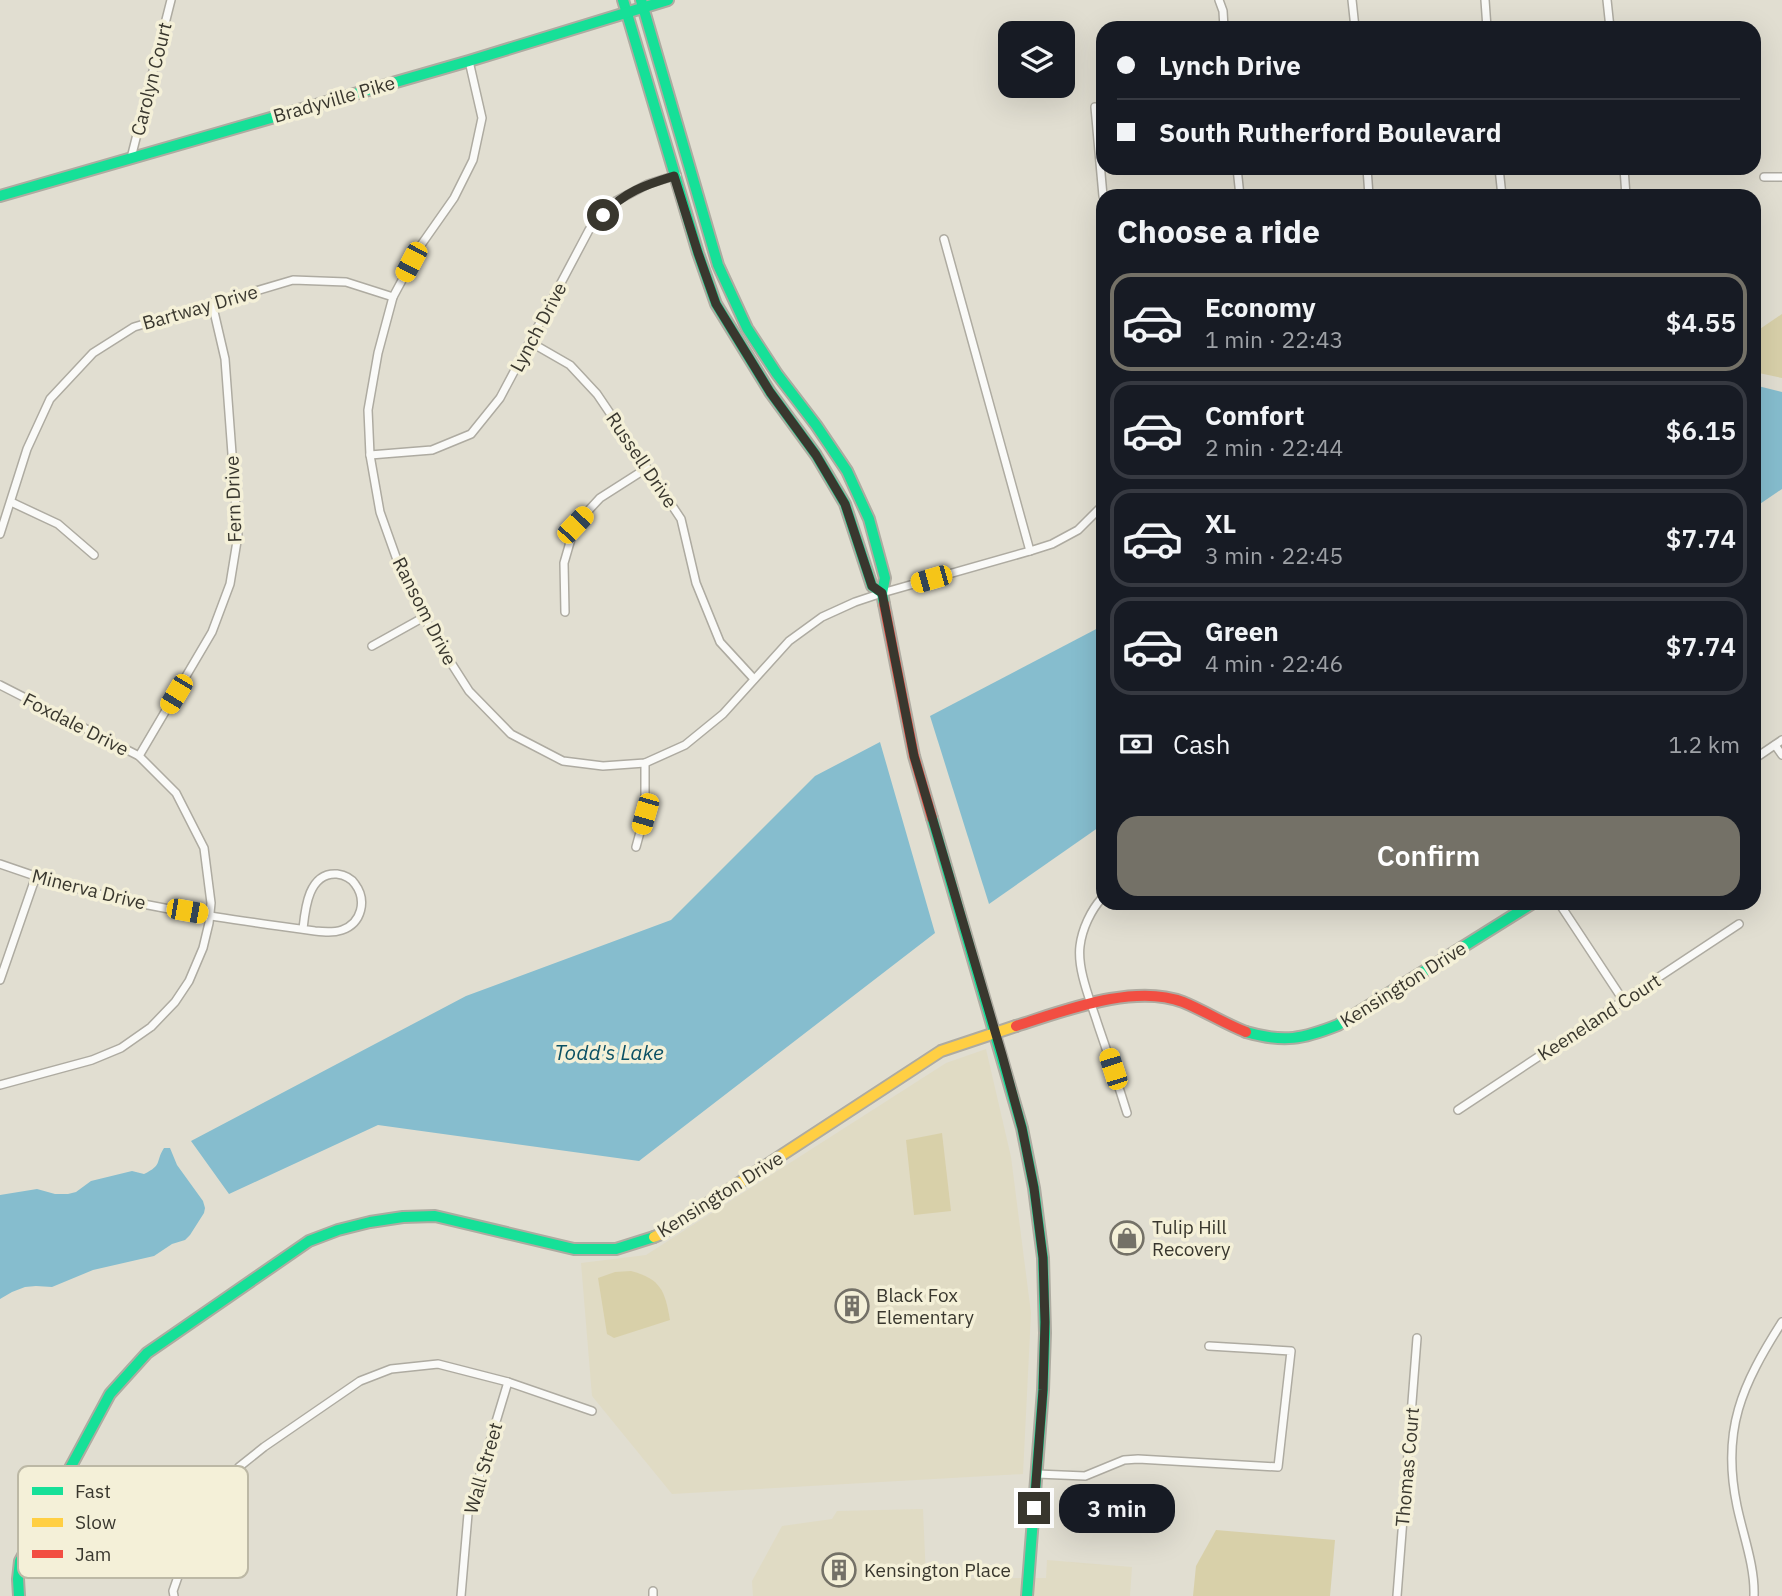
<!DOCTYPE html>
<html lang="en">
<head>
<meta charset="utf-8">
<style>
	:root { --surface:#171b24; --page:#20242c; --text:#f1f3f6; --muted:#9ea1a6; --line:#363941; --accent:#747167 }
	body { margin:0; font-family:"IBM Plex Sans",sans-serif; background:var(--page); color:var(--text); height:100vh; display:flex; flex-direction:column; font-size:26px; white-space:nowrap }
	* { box-sizing:border-box; margin:0 }
	p { font-size:23px; color:var(--muted) }
	.icon { flex:none; width:38px; height:38px; fill:none; stroke:currentColor; stroke-width:2; stroke-linecap:round; stroke-linejoin:round }
	.map { position:relative; flex:1; overflow:hidden }
	.drawer { position:absolute; left:1096px; top:189px; width:665px; height:721px; display:flex; flex-direction:column; background:var(--surface); border-radius:21px; box-shadow:0 7px 28px #0002 }
	.drawer>* { flex:none }
	.hud { position:absolute; left:1096px; top:21px; width:665px; height:154px; border-radius:21px; box-shadow:0 7px 28px #0002; display:grid; align-content:center; height:154px; padding:0 21px; background:var(--surface) }
	.controls { position:absolute; left:998px; top:21px; display:grid; gap:14px }
	.controls a { display:grid; place-items:center; width:77px; height:77px; border-radius:14px; background:var(--surface); box-shadow:0 7px 28px #0002; font-size:35px }
	.end { position:absolute; width:32px; height:32px; margin:-16px; border:9px solid #39372e; background:#fff; box-shadow:0 0 0 4px #fff }
	.from { border-radius:50% }
	.bubble { position:absolute; height:49px; border-radius:21px; background:var(--surface); box-shadow:0 7px 28px #0002; font-size:23px; font-weight:600; line-height:49px; text-align:center }
	.car { position:absolute; width:21px; height:42px; margin:-21px -10px; border-radius:9px; box-shadow:0 0 5px 2px #0007; background:linear-gradient(#f5c518 24%,#345 0 40%,#f5c518 0 76%,#345 0 86%,#f5c518 0) }
	.hud b { display:flex; align-items:center; gap:24px; height:66px; font-size:26px }
	.hud b+b { border-top:2px solid var(--line) }
	.hud i { width:18px; height:18px; background:var(--text) }
	ul { padding:0; list-style:none }
	li { display:flex; align-items:center; gap:21px; height:98px; margin:0 14px 10px; padding:0 7px; border:4px solid var(--line); border-radius:21px }
	li div { flex:1 }
	li b { display:block; font-size:26px }
	li em { font-style:normal; font-weight:600 }
	li.on { border-color:var(--accent) }
	li>.icon { width:63px; height:63px; stroke-width:1.5 }
	h2 { padding:0 21px; font-size:32px; line-height:84px }
	.pay { display:flex; align-items:center; gap:18px; height:77px; padding:0 21px; font-size:26px }
	.pay p { margin-inline-start:auto }
	.action { display:flex; gap:14px; margin-top:auto; padding:14px 21px }
	.action a { flex:1; height:80px; border-radius:21px; background:var(--accent); color:#fff; font-size:28px; font-weight:600; line-height:80px; text-align:center }
	.map>svg:first-child { display:block }
	.built { fill:#e0dbc4 }
	.green { fill:#d8d0a9 }
	.water { fill:#86bdce }
	.lines { fill:none; stroke-linecap:round; stroke-linejoin:round }
	.street-casing { stroke:#aeaba1; stroke-width:10 }
	.fast-casing { stroke:#aeaba1; stroke-width:14 }
	.slow-casing { stroke:#aeaba1; stroke-width:14 }
	.jam-casing { stroke:#aeaba1; stroke-width:14 }
	.street { stroke:#fafaf8; stroke-width:7 }
	.fast { stroke:#16e098; stroke-width:10 }
	.slow { stroke:#ffcf43; stroke-width:10 }
	.jam { stroke:#f24e42; stroke-width:10 }
	.route { stroke:#39372e; stroke-width:9 }
	.labels { text-anchor:middle; stroke-width:7; stroke-linejoin:round; paint-order:stroke }
	.street-label { font-size:19px; fill:#39372e; stroke:#f4f0d8 }
	.poi-label { font-size:19px; fill:#39372e; stroke:#f4f0d8; text-anchor:start }
	.water-label { font-size:21px; font-style:italic; fill:#0b5064; stroke:#f4f0d8 }
	.key { fill:#f4f0d8; stroke:#bcb8a5; stroke-width:2 }
	.key-label { font-size:19px; fill:#39372e }
</style>
</head>
<body>
<div class="map">
<svg width="1782" height="1596" viewBox="0 0 1782 1596">
	<rect width="100%" height="100%" fill="#e1ded1"/>
	<g class="built">
		<path d="M986,1049L1011,1157L1031,1313L1023,1474L672,1494L592,1396L581,1263L646,1255L946,1063Z"/>
		<path d="M923,1509L926,1578H1046L1047,1560L1132,1567L1130,1596H753L752,1581L782,1526L832,1519L837,1511Z"/>
	</g>
	<g class="green">
		<path d="M1782,314V378L1754,372V333Z"/>
		<path d="M942,1133L951,1211L914,1215L906,1140Z"/>
		<path d="M631,1271C661,1279 665,1291 670,1320L614,1338L607,1334L598,1278L615,1272Z"/>
		<path d="M1216,1530L1335,1540L1330,1596H1193L1196,1566Z"/>
	</g>
	<g class="water">
		<path d="M1754,385L1782,392V489L1754,508Z"/>
		<path d="M1102,626V825L989,904L930,716Z"/>
		<path d="M880,742L935,933L639,1161L378,1125L229,1194L191,1141L466,996L671,920L815,776Z"/>
		<path d="M164,1148H170L177,1165L203,1201L205,1208L204,1213L190,1235L185,1240L172,1244L154,1256L93,1270L52,1287L36,1286L25,1287L12,1292L0,1299V1195L37,1189L55,1194H68L76,1192L91,1181L132,1171L144,1174C163,1165 155,1162 164,1148Z"/>
	</g>
	<g class="lines">
		<defs>
			<g id="street">
				<path d="M1219,0L1223,11L1224,28"/>
				<path d="M1352,0L1355,28"/>
				<path d="M1485,0L1487,28"/>
				<path d="M1607,0L1610,28"/>
				<path d="M469,61L482,118L473,160L454,198L421,245L393,297L378,353L368,410L370,455L380,512L401,571L424,617L439,644L469,691L511,734L563,761L603,766L645,763L685,745L723,714L789,641L822,617L855,602L882,593L1030,551"/>
				<path d="M1095,107L1103,196"/>
				<path d="M131,158L171,0"/>
				<path d="M1237,168L1240,196"/>
				<path d="M1367,168L1369,196"/>
				<path d="M1499,168L1502,196"/>
				<path d="M1624,168L1626,196"/>
				<path d="M1764,177H1782"/>
				<path d="M944,239L1030,551L1052,544L1078,530L1102,506"/>
				<path d="M530,342L570,365L597,394L647,468L681,519L696,583L720,642L754,679"/>
				<path d="M370,455L432,450L471,434L500,398L589,230L616,201L648,184L677,175"/>
				<path d="M11,502L58,524L94,555"/>
				<path d="M0,534L27,449L50,399L93,353L134,327L293,280L346,282L393,297"/>
				<path d="M565,612L564,563L575,525L600,498L647,468"/>
				<path d="M372,646L424,617"/>
				<path d="M0,685L139,756L176,793L204,848L211,903L209,923L203,948L189,981L175,1002L151,1027L121,1048L92,1060L0,1085"/>
				<path d="M1775,745L1782,755"/>
				<path d="M139,756L212,632L230,584L238,535L225,359L212,303"/>
				<path d="M1754,759L1782,740"/>
				<path d="M636,847L645,814V763"/>
				<path d="M0,864C39,878 79,890 119,899C183,913 249,922 315,931C324,932 333,933 342,930C362,923 367,900 355,884C351,878 344,875 337,874C308,872 305,910 303,929"/>
				<path d="M1102,898C1091,910 1082,929 1080,946C1077,970 1091,1002 1098,1025C1108,1054 1118,1084 1127,1113"/>
				<path d="M1559,903L1623,1000"/>
				<path d="M0,980L36,876"/>
				<path d="M1458,1110L1739,924"/>
				<path d="M1037,1474L1085,1476L1124,1460L1138,1459L1278,1467L1291,1351L1209,1346"/>
				<path d="M653,1591V1596"/>
				<path d="M174,1596L173,1591L182,1565L227,1481L239,1467L264,1447L360,1381L391,1369L438,1364L508,1382L592,1411"/>
				<path d="M461,1596L468,1514L508,1382"/>
				<path d="M1397,1596L1417,1338"/>
				<path d="M1754,1596C1755,1566 1743,1535 1737,1506C1721,1430 1742,1385 1782,1322"/>
			</g>
			<g id="fast">
				<path d="M623,0L698,253L716,304L770,392L816,455L845,504L872,586L882,593"/>
				<path d="M641,0L718,265L747,328L777,374L816,425L847,471L869,519L885,578L882,593L884,604"/>
				<path d="M0,196L469,61L668,0"/>
				<path d="M932,818L1022,1128L1034,1188L1043,1258L1045,1333L1043,1390L1027,1596"/>
				<path d="M1246,1032C1284,1043 1303,1039 1338,1025L1533,903"/>
				<path d="M19,1596L18,1579L20,1561L110,1394L147,1353L309,1241L338,1230L370,1222L403,1217L435,1216L574,1249H616L654,1237"/>
			</g>
			<path id="slow" d="M654,1237L661,1234L941,1051L1016,1026"/>
			<g id="jam">
				<path d="M884,604L914,756L932,818"/>
				<path d="M1016,1026C1064,1011 1134,983 1183,1002C1205,1011 1225,1024 1246,1032"/>
			</g>
		</defs>
		<use href="#street" class="street-casing"/>
		<use href="#fast" class="fast-casing"/>
		<use href="#slow" class="slow-casing"/>
		<use href="#jam" class="jam-casing"/>
		<use href="#street" class="street"/>
		<use href="#fast" class="fast"/>
		<use href="#slow" class="slow"/>
		<use href="#jam" class="jam"/>
	</g>
	<g class="lines">
		<path class="route" d="M603,215C624,192 645,185 674,176L698,253L716,304L770,392L816,455L845,504L872,586L882,593L914,756L1002,1055L1022,1128L1034,1188L1043,1258L1045,1322L1043,1390L1034,1508"/>
	</g>
	<defs>
		<symbol id="shop-ring" viewBox="-11 -11 22 22"><circle r="9.5" fill="#f4f0d8" stroke="#747167" stroke-width="1.5"/><path d="M-5-2.5h2.3a2.7 3.5 0 0 1 5.4 0H5L5.5 6h-11ZM-1.5-2.5h3a1.5 2.3 0 0 0-3 0Z" fill="#747167"/></symbol>
		<symbol id="building-ring" viewBox="-11 -11 22 22"><circle r="9.5" fill="#f4f0d8" stroke="#747167" stroke-width="1.5"/><path d="M-4-6H4V6H1V3H-1V6H-4ZM-2.5-4.3h1.7v1.8h-1.7ZM.8-4.3h1.7v1.8H.8ZM-2.5-1h1.7V.8h-1.7ZM.8-1h1.7V.8H.8Z" fill="#747167"/></symbol>
	</defs>
	<g fill-rule="evenodd">
		<use href="#shop-ring" x="1108" y="1219" width="38" height="38"/>
		<use href="#building-ring" x="833" y="1287" width="38" height="38"/>
		<use href="#building-ring" x="820" y="1551" width="38" height="38"/>
	</g>
	<g class="labels">
		<g class="street-label">
			<text transform="translate(151 79) rotate(-76)" y="7">Carolyn Court</text>
			<text transform="translate(334 99) rotate(-16)" y="7">Bradyville Pike</text>
			<text transform="translate(200 307) rotate(-16)" y="7">Bartway Drive</text>
			<text transform="translate(538 327) rotate(-62)" y="7">Lynch Drive</text>
			<text transform="translate(642 460) rotate(56)" y="7">Russell Drive</text>
			<text transform="translate(233 499) rotate(-92)" y="7">Fern Drive</text>
			<text transform="translate(425 611) rotate(63)" y="7">Ransom Drive</text>
			<text transform="translate(76 724) rotate(27)" y="7">Foxdale Drive</text>
			<text transform="translate(89 889) rotate(14)" y="7">Minerva Drive</text>
			<text transform="translate(1403 984) rotate(-32)" y="7">Kensington Drive</text>
			<text transform="translate(1599 1017) rotate(-33)" y="7">Keeneland Court</text>
			<text transform="translate(720 1194) rotate(-32)" y="7">Kensington Drive</text>
			<text transform="translate(1407 1467) rotate(-85)" y="7">Thomas Court</text>
			<text transform="translate(483 1468) rotate(-74)" y="7">Wall Street</text>
		</g>
		<g class="poi-label">
			<text x="1152" y="1234">Tulip Hill<tspan x="1152" dy="22">Recovery</tspan></text>
			<text x="876" y="1302">Black Fox<tspan x="876" dy="22">Elementary</tspan></text>
			<text x="864" y="1577">Kensington Place</text>
		</g>
		<g class="water-label">
			<text x="609" y="1060">Todd's Lake</text>
		</g>
	</g>
	<rect x="18" y="1466" width="230" height="112" rx="10" class="key"/>
	<rect x="32" y="1487" width="31" height="8" fill="#16e098"/>
	<rect x="32" y="1518" width="31" height="9" fill="#ffcf43"/>
	<rect x="32" y="1550" width="31" height="8" fill="#f24e42"/>
	<g class="key-label">
		<text x="75" y="1498">Fast</text>
		<text x="75" y="1529">Slow</text>
		<text x="75" y="1561">Jam</text>
	</g>
</svg>
<div class="controls">
<a><svg class="icon" aria-label="layers" viewBox="0 0 24 24"><path d="M12 4l9 5-9 5-9-5zM3 14l9 5 9-5"/></svg></a>
</div>
<i class="end from" style="left:603px;top:215px"></i>
<i class="end" style="left:1034px;top:1508px"></i>
<div class="bubble" style="left:1059px;top:1484px;width:116px">3 min</div>
<i class="car" style="left:411px;top:262px;rotate:208deg"></i>
<i class="car" style="left:575px;top:525px;rotate:43deg"></i>
<i class="car" style="left:931px;top:579px;rotate:254deg"></i>
<i class="car" style="left:176px;top:694px;rotate:211deg"></i>
<i class="car" style="left:645px;top:814px;rotate:196deg"></i>
<i class="car" style="left:187px;top:911px;rotate:100deg"></i>
<i class="car" style="left:1113px;top:1069px;rotate:342deg"></i>
<div class="hud">
<b><i class="from"></i>Lynch Drive</b>
<b><i></i>South Rutherford Boulevard</b>
</div>
<section class="drawer">
<h2>Choose a ride</h2>
<ul>
<li class="on"><svg class="icon" aria-label="car" viewBox="0 0 24 24"><path d="M5 17H2v-5l4-1 3-4h7l3 4 3 1v5h-3M9 17h6M6 11h13"/><circle cx="7" cy="17" r="2"/><circle cx="17" cy="17" r="2"/></svg><div><b>Economy</b><p>1 min · 22:43</p></div><em>$4.55</em></li>
<li><svg class="icon" aria-label="car" viewBox="0 0 24 24"><path d="M5 17H2v-5l4-1 3-4h7l3 4 3 1v5h-3M9 17h6M6 11h13"/><circle cx="7" cy="17" r="2"/><circle cx="17" cy="17" r="2"/></svg><div><b>Comfort</b><p>2 min · 22:44</p></div><em>$6.15</em></li>
<li><svg class="icon" aria-label="car" viewBox="0 0 24 24"><path d="M5 17H2v-5l4-1 3-4h7l3 4 3 1v5h-3M9 17h6M6 11h13"/><circle cx="7" cy="17" r="2"/><circle cx="17" cy="17" r="2"/></svg><div><b>XL</b><p>3 min · 22:45</p></div><em>$7.74</em></li>
<li><svg class="icon" aria-label="car" viewBox="0 0 24 24"><path d="M5 17H2v-5l4-1 3-4h7l3 4 3 1v5h-3M9 17h6M6 11h13"/><circle cx="7" cy="17" r="2"/><circle cx="17" cy="17" r="2"/></svg><div><b>Green</b><p>4 min · 22:46</p></div><em>$7.74</em></li>
</ul>
<div class="pay"><svg class="icon" aria-label="cash" viewBox="0 0 24 24"><path d="M3 7h18v10H3z"/><circle cx="12" cy="12" r="2"/></svg>Cash<p>1.2 km</p></div>
<div class="action"><a>Confirm</a></div>
</section>
</div>
</body>
</html>
